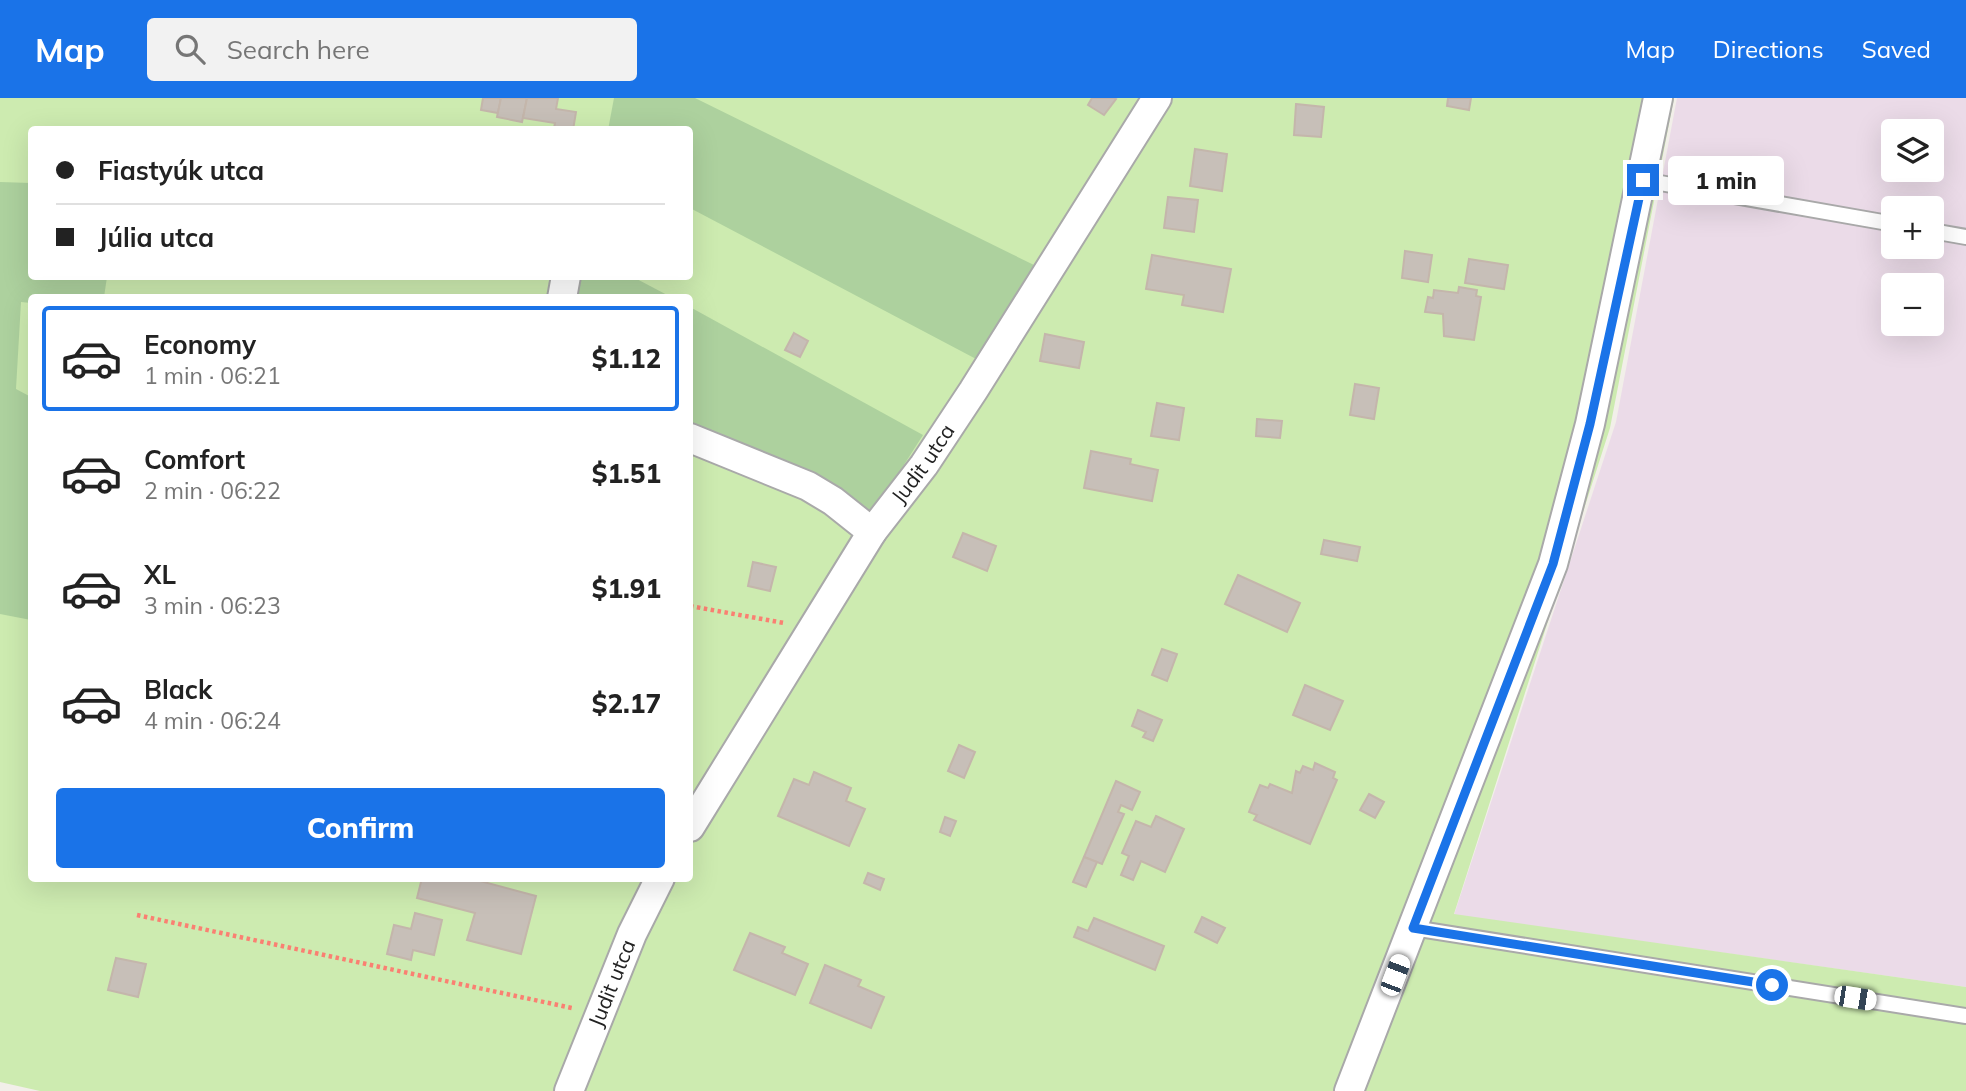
<!DOCTYPE html>
<html lang="en">
<head>
<meta charset="utf-8">
<style>
	:root { --surface:#fff; --page:#f2f2f2; --text:#222; --muted:#767676; --line:#e0e0e0; --accent:#1a73e8 }
	body { margin:0; font-family:Mulish,sans-serif; background:var(--page); color:var(--text); height:100vh; display:flex; flex-direction:column; font-size:26px; white-space:nowrap }
	* { box-sizing:border-box; margin:0 }
	p { font-size:23px; color:var(--muted) }
	.icon { flex:none; width:38px; height:38px; fill:none; stroke:currentColor; stroke-width:2; stroke-linecap:round; stroke-linejoin:round }
	.map { position:relative; flex:1; overflow:hidden }
	.details { position:absolute; left:28px; top:196px; width:665px; height:588px; display:flex; flex-direction:column; background:var(--surface); border-radius:7px; box-shadow:0 7px 28px #0002 }
	.details>* { flex:none }
	.top-card { position:absolute; left:28px; top:28px; width:665px; height:154px; border-radius:7px; box-shadow:0 7px 28px #0002; display:grid; align-content:center; height:154px; padding:0 28px; background:var(--surface) }
	.fabs { position:absolute; left:1881px; top:21px; display:grid; gap:14px }
	.fabs a { display:grid; place-items:center; width:63px; height:63px; border-radius:7px; background:var(--surface); box-shadow:0 7px 28px #0002; font-size:35px }
	.end { position:absolute; width:32px; height:32px; margin:-16px; border:9px solid #1a73e8; background:#fff; box-shadow:0 0 0 4px #fff }
	.from { border-radius:50% }
	.bubble { position:absolute; height:49px; border-radius:7px; background:var(--surface); box-shadow:0 7px 28px #0002; font-size:23px; font-weight:800; line-height:49px; text-align:center }
	.car { position:absolute; width:21px; height:42px; margin:-21px -10px; border-radius:9px; box-shadow:0 0 5px 2px #0007; background:linear-gradient(#fff 24%,#345 0 40%,#fff 0 76%,#345 0 86%,#fff 0) }
	.top-card b { display:flex; align-items:center; gap:24px; height:66px; font-size:26px }
	.top-card b+b { border-top:2px solid var(--line) }
	.top-card i { width:18px; height:18px; background:var(--text) }
	ul { padding:12px 0 0; list-style:none }
	li { display:flex; align-items:center; gap:21px; height:105px; margin:0 14px 10px; padding:0 14px; border:4px solid transparent; border-radius:7px }
	li div { flex:1 }
	li b { display:block; font-size:26px }
	li em { font-style:normal; font-weight:800 }
	li.active { border-color:var(--accent) }
	li>.icon { width:63px; height:63px; stroke-width:1.5 }
	.primary-button { display:flex; gap:14px; margin-top:auto; padding:14px 28px }
	.primary-button a { flex:1; height:80px; border-radius:7px; background:var(--accent); color:#fff; font-size:28px; font-weight:800; line-height:80px; text-align:center }
	header { display:flex; align-items:center; gap:42px; box-sizing:border-box; height:98px; padding:0 35px; background:var(--accent); color:#fff }
	header strong { font-size:33px }
	nav { display:flex; gap:38px; margin-inline-start:auto; font-size:24px }
	.search { width:490px; height:63px; background:var(--page); display:flex; align-items:center; gap:18px; box-sizing:border-box; padding:0 24px; border-radius:7px; color:var(--muted); font-size:26px }
	.map>svg:first-child { display:block }
	.industrial { fill:#ebdbe8; fill-rule:evenodd }
	.grass { fill:#cdebb0; fill-rule:evenodd }
	.forest { fill:#add19e }
	.building { fill:#c7bfb8; stroke:#c4b6ab; stroke-width:2 }
	.lines { fill:none; stroke-linecap:round; stroke-linejoin:round }
	.service-casing { stroke:#a9a9a9; stroke-width:18 }
	.minor-casing { stroke:#a9a9a9; stroke-width:32 }
	.path { stroke:#fa8072; stroke-width:4.5; stroke-dasharray:3.5 3.5; stroke-linecap:butt }
	.service { stroke:#fff; stroke-width:14 }
	.minor { stroke:#fff; stroke-width:28 }
	.route { stroke:#1a73e8; stroke-width:9 }
	.labels { text-anchor:middle; stroke-width:5; stroke-linejoin:round; paint-order:stroke }
	.street-label { font-size:21px; fill:#222; stroke:#fff }
</style>
</head>
<body>
<header>
<strong>Map</strong>
<div class="search"><svg class="icon" aria-label="search" viewBox="0 0 24 24"><circle cx="10" cy="10" r="6"/><path d="M15 15l6 6"/></svg>Search here</div>
<nav><a>Map</a><a>Directions</a><a>Saved</a></nav>
</header>
<div class="map">
<svg width="1966" height="993" viewBox="0 0 1966 993">
	<rect width="100%" height="100%" fill="#f2efe9"/>
	<path class="industrial" d="M1677,0H1966V889L1454,817L1616,324ZM1894,33H1932V72H1894ZM1894,110H1932V149H1894ZM1894,187H1932V226H1894Z"/>
	<path class="grass" d="M0,0H1674L1610,330L1454,816L1966,889V993H40L0,984ZM32,32H690V178H32ZM32,200H690V780H32Z"/>
	<g class="forest">
		<path d="M614,0H695L1034,167L978,262L690,110V32H608Z"/>
		<path d="M0,84L31,85L32,178L107,179L104,199L32,200L31,205L21,204L16,291L31,299V522L0,516Z"/>
		<path d="M578,178L633,179L671,199L572,200Z"/>
		<path d="M690,209L923,337L872,417L690,329Z"/>
	</g>
	<g class="building">
		<path d="M483,0H501L498,15L481,12Z"/>
		<path d="M501,0H527L522,24L497,19Z"/>
		<path d="M527,0H558L556,11L576,14L573,32L554,30L555,25L523,20Z"/>
		<path d="M1092,0H1114L1116,1L1104,17L1088,7Z"/>
		<path d="M1448,0H1471L1469,12L1447,8Z"/>
		<path d="M1296,6L1324,9L1321,39L1294,37Z"/>
		<path d="M1195,51L1227,56L1222,93L1190,88Z"/>
		<path d="M1168,99L1198,102L1194,134L1164,130Z"/>
		<path d="M1405,153L1432,157L1428,184L1402,180Z"/>
		<path d="M1152,157L1231,171L1223,214L1182,207L1184,197L1146,191Z"/>
		<path d="M1469,161L1508,167L1504,191L1465,185Z"/>
		<path d="M1459,189L1477,192L1476,198L1481,199L1474,242L1444,238L1443,216L1425,214L1428,199L1433,200L1434,192L1458,195Z"/>
		<path d="M794,235L808,243L800,259L785,252Z"/>
		<path d="M1045,236L1084,244L1079,270L1040,263Z"/>
		<path d="M1355,286L1379,290L1374,321L1350,317Z"/>
		<path d="M1157,305L1184,310L1179,342L1151,338Z"/>
		<path d="M1257,321L1282,323L1280,340L1256,338Z"/>
		<path d="M1091,353L1131,361L1130,366L1158,372L1152,403L1084,390Z"/>
		<path d="M963,435L996,448L987,473L953,459Z"/>
		<path d="M1324,442L1360,449L1357,463L1321,456Z"/>
		<path d="M753,464L776,469L770,493L748,488Z"/>
		<path d="M1238,477L1300,505L1287,534L1225,506Z"/>
		<path d="M1162,551L1177,556L1167,583L1152,577Z"/>
		<path d="M1305,587L1343,603L1330,632L1293,617Z"/>
		<path d="M1138,612L1162,622L1153,643L1143,639L1146,634L1132,628Z"/>
		<path d="M959,647L975,654L964,680L948,673Z"/>
		<path d="M1315,665L1335,674L1333,680L1337,682L1310,746L1254,722L1257,717L1249,714L1260,687L1268,690L1270,686L1292,695L1296,673L1300,675L1303,668L1313,672Z"/>
		<path d="M814,674L851,690L846,703L865,711L849,748L778,718L794,681L809,687Z"/>
		<path d="M1116,683L1140,694L1132,712L1121,707L1118,714L1124,716L1102,766L1084,759Z"/>
		<path d="M1369,696L1384,704L1375,720L1360,712Z"/>
		<path d="M1156,718L1184,731L1165,774L1141,763L1133,782L1121,777L1129,758L1122,755L1136,723L1151,729Z"/>
		<path d="M945,719L956,723L950,738L940,734Z"/>
		<path d="M1084,759L1097,764L1086,789L1073,784Z"/>
		<path d="M868,775L884,781L880,792L864,785Z"/>
		<path d="M422,780H469L536,798L521,856L467,842L475,815L417,800Z"/>
		<path d="M415,815L442,822L434,857L413,852L411,862L387,856L394,827L411,831Z"/>
		<path d="M1202,819L1225,830L1217,845L1195,834Z"/>
		<path d="M1094,820L1164,848L1155,872L1074,839L1078,829L1088,833Z"/>
		<path d="M750,835L785,849L782,855L808,866L795,897L734,872Z"/>
		<path d="M116,860L146,866L138,899L108,892Z"/>
		<path d="M825,867L861,882L858,888L884,899L871,930L810,905Z"/>
	</g>
	<g class="lines">
		<defs>
			<g id="service">
				<path d="M1643,82L1894,126"/>
				<path d="M1932,133L1966,139"/>
				<path d="M1413,830L1966,918"/>
			</g>
			<g id="minor">
				<path d="M562,200L566,178"/>
				<path d="M690,340L808,388L833,403L872,434"/>
				<path id="s1" d="M690,729L872,434L924,367L973,293L1157,0"/>
				<path id="s2" d="M569,993L632,836L660,780"/>
				<path d="M1349,993L1553,466L1590,326L1658,0"/>
			</g>
		</defs>
		<use href="#service" class="service-casing"/>
		<use href="#minor" class="minor-casing"/>
		<g class="path">
			<path d="M690,508L784,525"/>
			<path d="M137,817L572,910"/>
		</g>
		<use href="#service" class="service"/>
		<use href="#minor" class="minor"/>
	</g>
	<g class="lines">
		<path class="route" d="M1643,82L1590,326L1553,466L1413,830L1772,887"/>
	</g>
	<g class="labels">
		<g class="street-label">
			<text dy="7" stroke="none"><textPath href="#s1" startOffset="432">Judit utca</textPath></text>
			<text dy="7" stroke="none"><textPath href="#s2" startOffset="116">Judit utca</textPath></text>
		</g>
	</g>
</svg>
<div class="fabs">
<a><svg class="icon" aria-label="layers" viewBox="0 0 24 24"><path d="M12 4l9 5-9 5-9-5zM3 14l9 5 9-5"/></svg></a>
<a>+</a>
<a>−</a>
</div>
<i class="end from" style="left:1772px;top:887px"></i>
<i class="end" style="left:1643px;top:82px"></i>
<div class="bubble" style="left:1668px;top:58px;width:116px">1 min</div>
<i class="car" style="left:1395px;top:877px;rotate:21deg"></i>
<i class="car" style="left:1855px;top:900px;rotate:99deg"></i>
<div class="top-card">
<b><i class="from"></i>Fiastyúk utca</b>
<b><i></i>Júlia utca</b>
</div>
<section class="details">
<ul>
<li class="active"><svg class="icon" aria-label="car" viewBox="0 0 24 24"><path d="M5 17H2v-5l4-1 3-4h7l3 4 3 1v5h-3M9 17h6M6 11h13"/><circle cx="7" cy="17" r="2"/><circle cx="17" cy="17" r="2"/></svg><div><b>Economy</b><p>1 min · 06:21</p></div><em>$1.12</em></li>
<li><svg class="icon" aria-label="car" viewBox="0 0 24 24"><path d="M5 17H2v-5l4-1 3-4h7l3 4 3 1v5h-3M9 17h6M6 11h13"/><circle cx="7" cy="17" r="2"/><circle cx="17" cy="17" r="2"/></svg><div><b>Comfort</b><p>2 min · 06:22</p></div><em>$1.51</em></li>
<li><svg class="icon" aria-label="car" viewBox="0 0 24 24"><path d="M5 17H2v-5l4-1 3-4h7l3 4 3 1v5h-3M9 17h6M6 11h13"/><circle cx="7" cy="17" r="2"/><circle cx="17" cy="17" r="2"/></svg><div><b>XL</b><p>3 min · 06:23</p></div><em>$1.91</em></li>
<li><svg class="icon" aria-label="car" viewBox="0 0 24 24"><path d="M5 17H2v-5l4-1 3-4h7l3 4 3 1v5h-3M9 17h6M6 11h13"/><circle cx="7" cy="17" r="2"/><circle cx="17" cy="17" r="2"/></svg><div><b>Black</b><p>4 min · 06:24</p></div><em>$2.17</em></li>
</ul>
<div class="primary-button"><a>Confirm</a></div>
</section>
</div>
</body>
</html>
